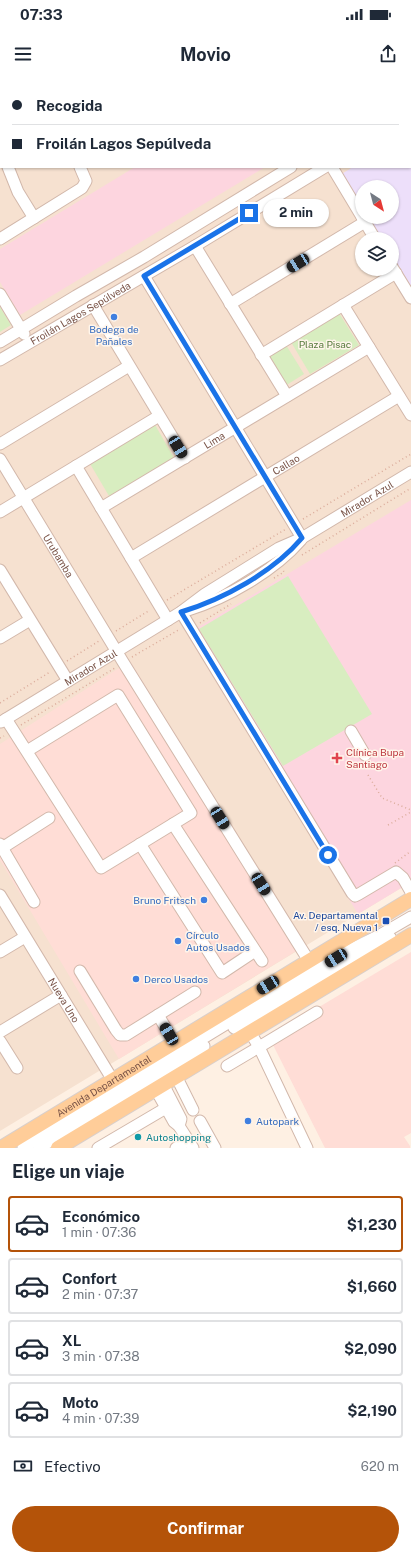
<!DOCTYPE html>
<html lang="es">
<head>
<meta charset="utf-8">
<style>
	:root { --surface:#fff; --page:#f6f6f7; --text:#1f2937; --muted:#747a83; --line:#e0e1e3; --accent:#b45309 }
	body { margin:0; font-family:"Public Sans",sans-serif; background:var(--page); color:var(--text); height:100vh; display:flex; flex-direction:column; font-size:15px; white-space:nowrap }
	* { box-sizing:border-box; margin:0 }
	p { font-size:13px; color:var(--muted) }
	.icon { flex:none; width:22px; height:22px; fill:none; stroke:currentColor; stroke-width:2; stroke-linecap:round; stroke-linejoin:round }
	.map { position:relative; height:1068px; overflow:hidden }
	.side { display:flex; flex-direction:column; background:var(--surface); flex:1 }
	.side>* { flex:none }
	.hud { position:absolute; left:0px; top:0px; width:411px; height:88px; box-shadow:0 1px 3px #0004; display:grid; align-content:center; height:88px; padding:0 12px; background:var(--surface) }
	.needle { width:26px; rotate:144deg }
	.tools { position:absolute; left:355px; top:100px; display:grid; gap:8px }
	.tools a { display:grid; place-items:center; width:44px; height:44px; border-radius:50%; background:var(--surface); box-shadow:0 1px 3px #0004; font-size:20px }
	.end { position:absolute; width:18px; height:18px; margin:-9px; border:5px solid #1a73e8; background:#fff; box-shadow:0 0 0 2px #fff }
	.from { border-radius:50% }
	.bubble { position:absolute; height:28px; border-radius:14px; background:var(--surface); box-shadow:0 1px 3px #0004; font-size:13px; font-weight:700; line-height:28px; text-align:center }
	.car { position:absolute; width:12px; height:24px; margin:-12px -6px; border-radius:5px; box-shadow:0 0 3px 1px #0007; background:linear-gradient(#222 24%,#8ab4d8 0 40%,#222 0 76%,#8ab4d8 0 86%,#222 0) }
	.hud b { display:flex; align-items:center; gap:14px; height:38px; font-size:15px }
	.hud b+b { border-top:1px solid var(--line) }
	.hud i { width:10px; height:10px; background:var(--text) }
	ul { padding:0; list-style:none }
	li { display:flex; align-items:center; gap:12px; height:56px; margin:0 8px 6px; padding:0 4px; border:2px solid var(--line); border-radius:4px }
	li div { flex:1 }
	li b { display:block; font-size:15px }
	li em { font-style:normal; font-weight:700 }
	li.current { border-color:var(--accent) }
	li>.icon { width:36px; height:36px; stroke-width:1.5 }
	h2 { padding:0 12px; font-size:18px; line-height:48px }
	.pay { display:flex; align-items:center; gap:10px; height:44px; padding:0 12px; font-size:15px }
	.pay p { margin-inline-start:auto }
	.primary-button { display:flex; gap:8px; margin-top:auto; padding:8px 12px }
	.primary-button a { flex:1; height:46px; border-radius:24px; background:var(--accent); color:#fff; font-size:16px; font-weight:700; line-height:46px; text-align:center }
	.status { display:flex; justify-content:space-between; align-items:center; height:28px; padding:0 20px; background:var(--surface); direction:ltr }
	.status svg { height:11px; fill:currentColor }
	header { display:flex; justify-content:space-between; align-items:center; height:52px; padding:0 12px; background:var(--surface); font-size:18px; font-weight:700 }
	.map>svg:first-child { display:block }
	.residential { fill:#f6e1d0; fill-rule:evenodd }
	.commercial { fill:#ffddd6 }
	.education { fill:#eddffa }
	.medical { fill:#fdd5df }
	.green { fill:#d8edc0 }
	.lines { fill:none; stroke-linecap:round; stroke-linejoin:round }
	.minor-casing { stroke:#d2b8ab; stroke-width:13 }
	.major-casing { stroke:#d9cfcb; stroke-width:16 }
	.path { stroke:#dbac9b; stroke-width:1.5; stroke-dasharray:1 3; stroke-linecap:butt }
	.minor { stroke:#fff; stroke-width:11 }
	.major { stroke:#ffcd99; stroke-width:14 }
	.route { stroke:#1a73e8; stroke-width:5 }
	.shop-dot { fill:#3f7fe0; stroke:#fff5eb; stroke-width:1.5 }
	.health-dot { fill:#e0444e; stroke:#fff5eb; stroke-width:1.5 }
	.transit-dot { fill:#1a4fb4; stroke:#fff5eb; stroke-width:1.5 }
	.culture-dot { fill:#0f9aa8; stroke:#fff5eb; stroke-width:1.5 }
	.labels { text-anchor:middle; stroke-width:3; stroke-linejoin:round; paint-order:stroke }
	.street-label { font-size:10px; fill:#785246; stroke:#fff5eb }
	.shop-label { font-size:10px; fill:#366cbe; stroke:#fff5eb; text-anchor:start }
	.park-label { font-size:10px; fill:#557a3b; stroke:#fff5eb }
	.health-label { font-size:10px; fill:#be3a42; stroke:#fff5eb; text-anchor:start }
	.transit-label { font-size:10px; fill:#164399; stroke:#fff5eb; text-anchor:end }
	.culture-label { font-size:10px; fill:#0d838f; stroke:#fff5eb; text-anchor:start }
</style>
</head>
<body>
<div class="status"><b>07:33</b><svg viewBox="0 0 49 12"><path d="M0 12V9h3v3zM5 12V6h3v6zM10 12V3h3v9zM15 12V0h3v12zM26 1h20v11H26zM47 4h2v5h-2z"/></svg></div>
<header><svg class="icon" aria-label="menu" viewBox="0 0 24 24"><path d="M4 6h16M4 12h16M4 18h16"/></svg>Movio<svg class="icon" aria-label="share" viewBox="0 0 24 24"><path d="M12 15V3M7 8l5-5 5 5M5 13v7h14v-7"/></svg></header>
<div class="map">
<svg width="411" height="1068" viewBox="0 0 411 1068">
	<rect width="100%" height="100%" fill="#fef0e3"/>
	<path class="residential" d="M0,0H411V802L0,1051ZM1,1H410V87H1ZM362,107H392V137H362ZM362,159H392V189H362Z"/>
	<g class="commercial">
		<path d="M122,0H195L122,1Z"/>
		<path d="M130,581L306,865L119,979L0,780V664Z"/>
		<path d="M411,872V1053L404,1057L410,1066V1068H325L269,957Z"/>
	</g>
	<path class="education" d="M411,51V205L407,208L392,183V159H378L365,137H392V107H362V132L340,95L353,87H410Z"/>
	<g class="medical">
		<path d="M280,0H408L278,1Z"/>
		<path d="M135,87H265L20,235L0,202V169Z"/>
		<path d="M411,420V802L358,834L187,554Z"/>
	</g>
	<g class="green">
		<path d="M0,227L11,245L0,252Z"/>
		<path d="M339,233L359,265L310,294L291,262Z"/>
		<path d="M286,265L304,294L285,306L267,277Z"/>
		<path d="M154,343L174,378L109,416L89,382Z"/>
		<path d="M288,496L372,634L283,686L199,549Z"/>
	</g>
	<g class="lines">
		<defs>
			<g id="minor">
				<path d="M128,0V1"/>
				<path d="M383,0L384,1"/>
				<path d="M410,14H411"/>
				<path d="M0,17H1"/>
				<path d="M410,35L411,34"/>
				<path d="M0,59L1,64"/>
				<path d="M8,87L18,112L34,138"/>
				<path d="M332,87L362,137"/>
				<path d="M362,137L375,159"/>
				<path d="M0,159L82,108L86,101L80,87"/>
				<path d="M195,166L287,316"/>
				<path d="M392,187L411,218"/>
				<path d="M144,196L302,458"/>
				<path d="M0,214L24,254"/>
				<path d="M230,224L365,142"/>
				<path d="M93,225L185,378"/>
				<path d="M343,225L411,335"/>
				<path d="M0,262L76,216L144,177L291,87"/>
				<path d="M261,275L396,193"/>
				<path id="s1" d="M0,280L195,166L325,87"/>
				<path d="M0,364L129,286"/>
				<path id="s2" d="M0,379L123,582L309,881"/>
				<path d="M76,386L168,540"/>
				<path id="s3" d="M101,428L369,267"/>
				<path d="M0,432L159,336"/>
				<path id="s4" d="M131,478L399,316"/>
				<path d="M0,490L68,601"/>
				<path d="M188,530C227,518 274,491 301,460"/>
				<path d="M181,532L352,813L355,816L359,814L396,792L403,798L411,812"/>
				<path d="M0,558L30,540"/>
				<path d="M6,639L101,788L191,733L118,615L27,671"/>
				<path id="s5" d="M1,642L181,532L205,514L279,468L302,458L411,392"/>
				<path d="M351,651L365,675"/>
				<path d="M173,744L262,881"/>
				<path d="M0,764L34,822"/>
				<path d="M140,764L222,893L255,871"/>
				<path d="M2,768L49,738"/>
				<path id="s6" d="M0,815L117,1007"/>
				<path d="M0,872L25,857"/>
				<path d="M80,891L116,950L120,955H126L195,912"/>
				<path d="M158,935L174,962"/>
				<path d="M234,948L390,857"/>
				<path d="M0,952L61,915"/>
				<path d="M250,952L259,967L317,932"/>
				<path d="M0,961L17,988"/>
				<path d="M227,986L259,967L307,1068"/>
				<path d="M176,996L193,1030"/>
				<path d="M163,1004L181,1039L179,1046"/>
				<path d="M155,1008L174,1042L179,1046L193,1068"/>
				<path d="M200,1041L215,1068"/>
				<path d="M23,1068L336,877L380,855L411,837"/>
				<path d="M39,1068L204,966"/>
				<path d="M98,1068L166,1028"/>
				<path d="M176,1068L188,1060"/>
			</g>
			<g id="major">
				<path id="s7" d="M1,1068L411,819"/>
				<path d="M58,1068L411,855"/>
			</g>
		</defs>
		<use href="#minor" class="minor-casing"/>
		<use href="#major" class="major-casing"/>
		<g class="path">
			<path d="M251,1L253,0"/>
			<path d="M303,439L411,374"/>
			<path d="M302,475L411,408"/>
			<path d="M274,498L284,492L283,490"/>
			<path d="M167,520L286,449"/>
			<path d="M200,543L231,524"/>
			<path d="M116,551L150,530"/>
			<path d="M132,577L180,549"/>
			<path d="M67,581L99,561"/>
			<path d="M0,623L50,592"/>
			<path d="M21,645L115,588"/>
			<path d="M0,658L4,656"/>
			<path d="M368,695L382,718L411,730"/>
			<path d="M388,745L411,732"/>
			<path d="M395,783L411,771"/>
		</g>
		<use href="#minor" class="minor"/>
		<use href="#major" class="major"/>
	</g>
	<g class="lines">
		<path class="route" d="M249,133L144,196L302,458C273,492 224,519 181,532L328,775"/>
	</g>
	<g class="shop-dot">
		<circle cx="114" cy="237" r="4"/>
		<circle cx="204" cy="820" r="4"/>
		<circle cx="178" cy="861" r="4"/>
		<circle cx="136" cy="899" r="4"/>
		<circle cx="248" cy="1041" r="4"/>
	</g>
	<path class="health-dot" d="M335 672h4v4h4v4h-4v4h-4v-4h-4v-4h4z"/>
	<rect class="transit-dot" x="382" y="837" width="8" height="8" rx="2"/>
	<circle class="culture-dot" cx="138" cy="1057" r="4"/>
	<g class="labels">
		<g class="street-label">
			<text dy="4" stroke="none"><textPath href="#s1" startOffset="93">Froilán Lagos Sepúlveda</textPath></text>
			<text dy="4" stroke="none"><textPath href="#s3" startOffset="132">Lima</textPath></text>
			<text dy="4" stroke="none"><textPath href="#s4" startOffset="181">Callao</textPath></text>
			<text dy="4" stroke="none"><textPath href="#s5" startOffset="429">Mirador Azul</textPath></text>
			<text dy="4" stroke="none"><textPath href="#s2" startOffset="113">Urubamba</textPath></text>
			<text dy="4" stroke="none"><textPath href="#s5" startOffset="105">Mirador Azul</textPath></text>
			<text dy="4" stroke="none"><textPath href="#s6" startOffset="123">Nueva Uno</textPath></text>
			<text dy="4" stroke="none"><textPath href="#s7" startOffset="120">Avenida Departamental</textPath></text>
		</g>
		<g class="shop-label">
			<text x="114" y="253" text-anchor="middle">Bodega de<tspan x="114" dy="12">Pañales</tspan></text>
			<text x="196" y="824" text-anchor="end">Bruno Fritsch</text>
			<text x="186" y="859">Círculo<tspan x="186" dy="12">Autos Usados</tspan></text>
			<text x="144" y="903">Derco Usados</text>
			<text x="256" y="1045">Autopark</text>
		</g>
		<g class="park-label">
			<text x="325" y="268">Plaza Pisac</text>
		</g>
		<g class="health-label">
			<text x="346" y="676">Clínica Bupa<tspan x="346" dy="12">Santiago</tspan></text>
		</g>
		<g class="transit-label">
			<text x="378" y="839">Av. Departamental<tspan x="378" dy="12">/ esq. Nueva 1</tspan></text>
		</g>
		<g class="culture-label">
			<text x="146" y="1061">Autoshopping</text>
		</g>
	</g>
</svg>
<div class="tools">
<a><svg class="needle" viewBox="-14 -14 28 28"><path d="M0-13l5 13h-10z" fill="#e53935"/><path d="M0 13l5-13h-10z" fill="#747a83"/></svg></a>
<a><svg class="icon" aria-label="layers" viewBox="0 0 24 24"><path d="M12 4l9 5-9 5-9-5zM3 14l9 5 9-5"/></svg></a>
</div>
<i class="end from" style="left:328px;top:775px"></i>
<i class="end" style="left:249px;top:133px"></i>
<div class="bubble" style="left:263px;top:119px;width:66px">2 min</div>
<i class="car" style="left:298px;top:183px;rotate:239deg"></i>
<i class="car" style="left:178px;top:367px;rotate:149deg"></i>
<i class="car" style="left:220px;top:738px;rotate:148deg"></i>
<i class="car" style="left:261px;top:804px;rotate:148deg"></i>
<i class="car" style="left:336px;top:878px;rotate:239deg"></i>
<i class="car" style="left:268px;top:905px;rotate:239deg"></i>
<i class="car" style="left:169px;top:954px;rotate:329deg"></i>
<div class="hud">
<b><i class="from"></i>Recogida</b>
<b><i></i>Froilán Lagos Sepúlveda</b>
</div>
</div>
<section class="side">
<h2>Elige un viaje</h2>
<ul>
<li class="current"><svg class="icon" aria-label="car" viewBox="0 0 24 24"><path d="M5 17H2v-5l4-1 3-4h7l3 4 3 1v5h-3M9 17h6M6 11h13"/><circle cx="7" cy="17" r="2"/><circle cx="17" cy="17" r="2"/></svg><div><b>Económico</b><p>1 min · 07:36</p></div><em>$1,230</em></li>
<li><svg class="icon" aria-label="car" viewBox="0 0 24 24"><path d="M5 17H2v-5l4-1 3-4h7l3 4 3 1v5h-3M9 17h6M6 11h13"/><circle cx="7" cy="17" r="2"/><circle cx="17" cy="17" r="2"/></svg><div><b>Confort</b><p>2 min · 07:37</p></div><em>$1,660</em></li>
<li><svg class="icon" aria-label="car" viewBox="0 0 24 24"><path d="M5 17H2v-5l4-1 3-4h7l3 4 3 1v5h-3M9 17h6M6 11h13"/><circle cx="7" cy="17" r="2"/><circle cx="17" cy="17" r="2"/></svg><div><b>XL</b><p>3 min · 07:38</p></div><em>$2,090</em></li>
<li><svg class="icon" aria-label="car" viewBox="0 0 24 24"><path d="M5 17H2v-5l4-1 3-4h7l3 4 3 1v5h-3M9 17h6M6 11h13"/><circle cx="7" cy="17" r="2"/><circle cx="17" cy="17" r="2"/></svg><div><b>Moto</b><p>4 min · 07:39</p></div><em>$2,190</em></li>
</ul>
<div class="pay"><svg class="icon" aria-label="cash" viewBox="0 0 24 24"><path d="M3 7h18v10H3z"/><circle cx="12" cy="12" r="2"/></svg>Efectivo<p>620 m</p></div>
<div class="primary-button"><a>Confirmar</a></div>
</section>
</body>
</html>
